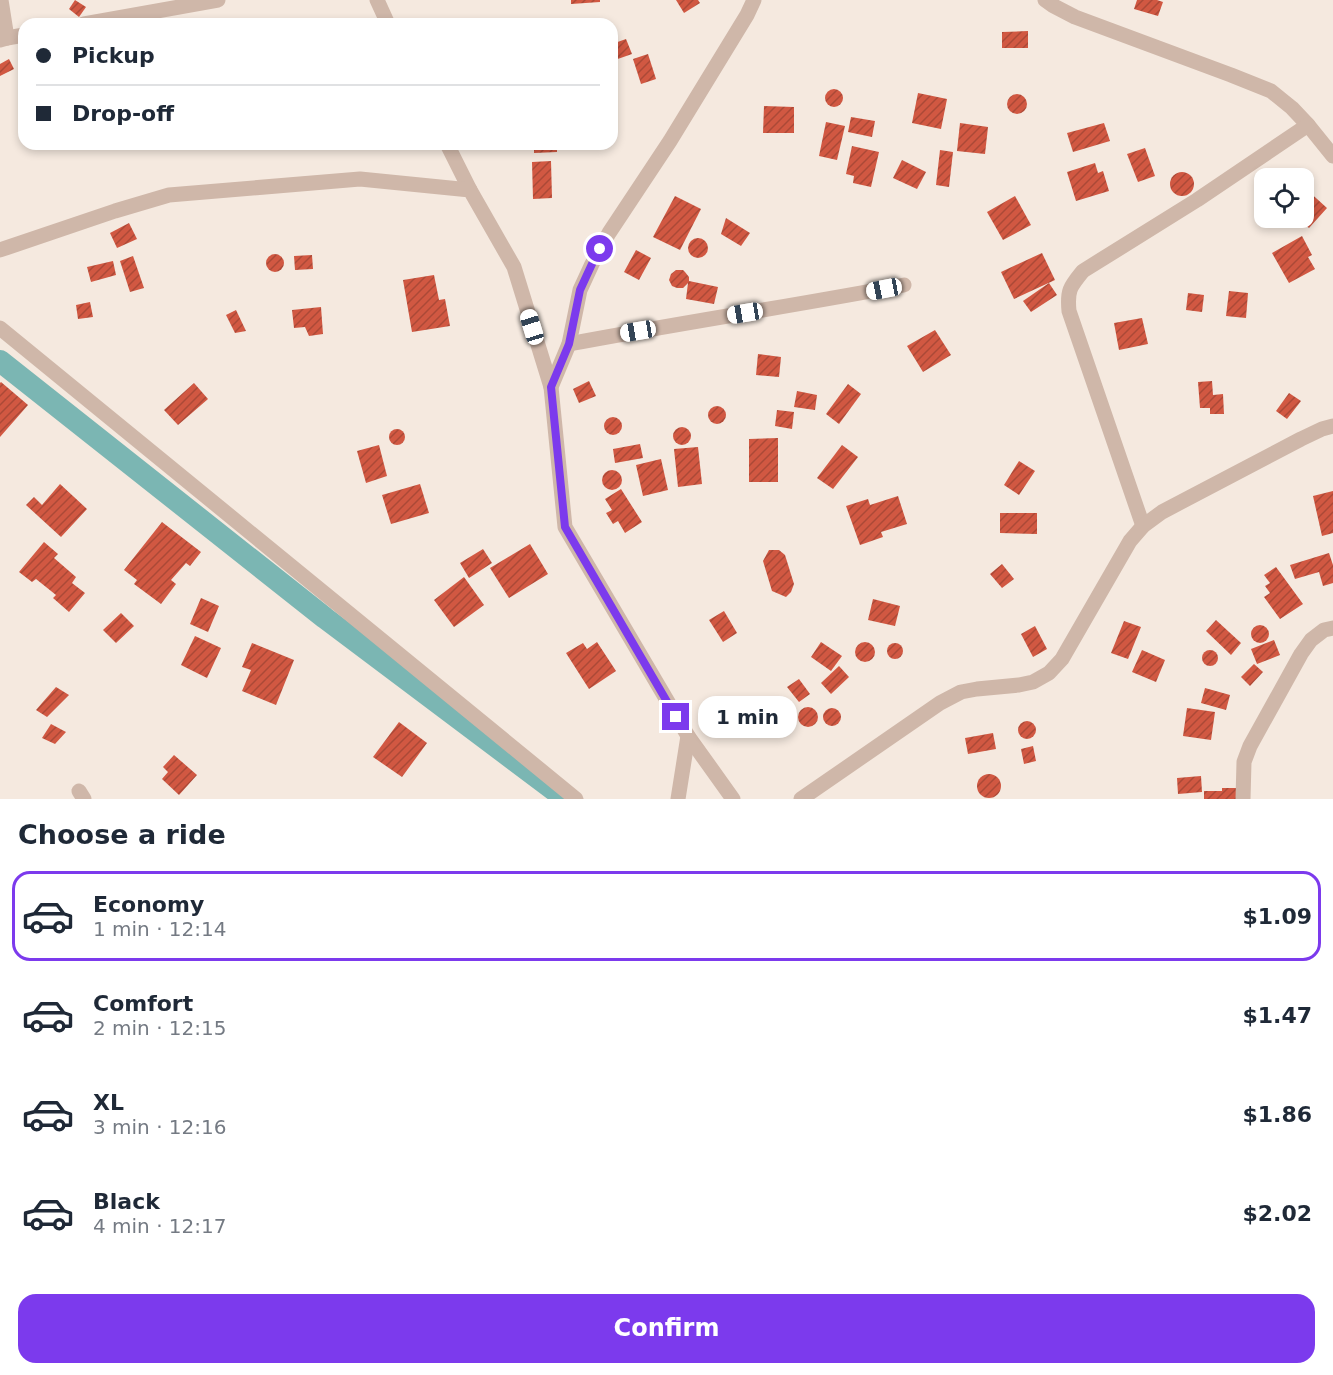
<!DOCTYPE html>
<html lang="en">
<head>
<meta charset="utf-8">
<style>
	:root { --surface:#fff; --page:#f6f6f7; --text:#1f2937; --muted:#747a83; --line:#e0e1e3; --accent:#7c3aed }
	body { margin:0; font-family:"DejaVu Sans",sans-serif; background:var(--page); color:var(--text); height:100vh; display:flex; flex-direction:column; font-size:22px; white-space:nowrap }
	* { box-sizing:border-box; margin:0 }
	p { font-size:20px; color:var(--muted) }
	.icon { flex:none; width:33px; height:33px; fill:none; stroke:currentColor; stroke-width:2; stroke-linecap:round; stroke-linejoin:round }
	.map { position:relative; height:799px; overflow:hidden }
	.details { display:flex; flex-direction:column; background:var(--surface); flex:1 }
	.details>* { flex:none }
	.banner { position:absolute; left:18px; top:18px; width:600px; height:132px; border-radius:18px; box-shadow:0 3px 9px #0003; display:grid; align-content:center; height:132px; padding:0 18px; background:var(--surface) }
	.fabs { position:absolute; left:1254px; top:168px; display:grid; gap:12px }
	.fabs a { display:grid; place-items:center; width:60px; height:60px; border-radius:12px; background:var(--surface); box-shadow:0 3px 9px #0003; font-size:30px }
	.end { position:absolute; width:27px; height:27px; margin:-14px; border:8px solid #7c3aed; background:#fff; box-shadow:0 0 0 3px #fff }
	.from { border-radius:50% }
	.bubble { position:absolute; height:42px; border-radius:18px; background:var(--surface); box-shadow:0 3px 9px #0003; font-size:20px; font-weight:800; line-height:42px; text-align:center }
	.car { position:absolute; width:18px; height:36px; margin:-18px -9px; border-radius:8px; box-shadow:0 0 4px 2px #0007; background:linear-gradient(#fff 24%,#345 0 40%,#fff 0 76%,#345 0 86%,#fff 0) }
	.banner b { display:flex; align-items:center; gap:21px; height:57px; font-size:22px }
	.banner b+b { border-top:2px solid var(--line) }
	.banner i { width:15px; height:15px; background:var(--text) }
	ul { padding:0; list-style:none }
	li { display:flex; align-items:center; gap:18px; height:90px; margin:0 12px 9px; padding:0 6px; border:3px solid transparent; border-radius:18px }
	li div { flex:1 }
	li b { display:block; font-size:22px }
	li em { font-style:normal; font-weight:800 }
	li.current { border-color:var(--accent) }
	li>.icon { width:54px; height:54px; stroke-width:1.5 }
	h2 { padding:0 18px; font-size:27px; line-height:72px }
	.primary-button { display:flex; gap:12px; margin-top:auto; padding:12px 18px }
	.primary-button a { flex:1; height:69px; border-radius:18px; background:var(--accent); color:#fff; font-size:24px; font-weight:800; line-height:69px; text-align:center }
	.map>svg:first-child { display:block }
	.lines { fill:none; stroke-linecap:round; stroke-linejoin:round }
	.canal { stroke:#7bb6b3; stroke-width:22 }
	.building { fill:url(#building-hatch) }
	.minor { stroke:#cfb7a9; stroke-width:15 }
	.tertiary { stroke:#cfb7a9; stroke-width:15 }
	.route { stroke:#7c3aed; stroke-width:8 }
</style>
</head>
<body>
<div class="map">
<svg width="1333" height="799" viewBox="0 0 1333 799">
	<defs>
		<pattern id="building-hatch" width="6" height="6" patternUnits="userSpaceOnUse" patternTransform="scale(1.5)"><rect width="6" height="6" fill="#d15842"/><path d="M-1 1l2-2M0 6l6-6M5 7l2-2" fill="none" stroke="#ab4937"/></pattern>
	</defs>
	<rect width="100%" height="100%" fill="#f5e9df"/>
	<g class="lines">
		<path class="canal" d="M0,361L325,618L566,799"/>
	</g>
	<g class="building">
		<path d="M75,0L86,7L79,17L69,9Z"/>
		<path d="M571,0H600V2L571,4Z"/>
		<path d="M676,0H698L700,3L684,13Z"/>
		<path d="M1137,0H1157L1163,2L1158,16L1134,9Z"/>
		<path d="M1028,31V48H1002V32Z"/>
		<path d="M626,39L632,54L612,61V44Z"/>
		<path d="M648,54L656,79L641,84L633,59Z"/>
		<path d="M9,59L14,69L0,76V64Z"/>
		<circle cx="834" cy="98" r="9"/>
		<path d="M918,93L947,99L941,129L912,123Z"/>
		<circle cx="1017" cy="104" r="10"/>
		<path d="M764,106L794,107V133H763Z"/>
		<path d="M851,117L875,121L872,137L848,132Z"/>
		<path d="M826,122L845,126L837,160L819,156Z"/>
		<path d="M960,123L988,127L985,154L957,151Z"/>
		<path d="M1104,123L1110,141L1073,152L1067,133Z"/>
		<path d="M534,144H557V152L534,153Z"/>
		<path d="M852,146L879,152L871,187L853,183L854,176L846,174Z"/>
		<path d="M1145,148L1155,176L1138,182L1127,154Z"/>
		<path d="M940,150L953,152L949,187L936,185Z"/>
		<path d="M902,160L926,172L917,189L893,178Z"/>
		<path d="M551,161L552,198L533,199L532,162Z"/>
		<path d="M1095,163L1098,173L1103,171L1109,191L1076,201L1067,172Z"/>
		<circle cx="1182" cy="184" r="12"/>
		<path d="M1306,189L1327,208L1309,228L1298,218H1304V191Z"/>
		<path d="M675,196L701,209L680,250L653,237Z"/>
		<path d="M1015,196L1031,225L1003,240L987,212Z"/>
		<path d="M726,218L750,233L741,246L721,234Z"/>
		<path d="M129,223L137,239L117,248L110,233Z"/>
		<path d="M1302,236L1312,255L1308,257L1315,269L1289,283L1272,253Z"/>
		<circle cx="698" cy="248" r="10"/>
		<path d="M636,250L651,258L639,280L624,272Z"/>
		<path d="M1042,253L1055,280L1014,299L1001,272Z"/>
		<circle cx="275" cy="263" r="9"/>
		<path d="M312,255L313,269L295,270L294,256Z"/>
		<path d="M133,256L144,288L130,292L120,261Z"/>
		<path d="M113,261L116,275L91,282L87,267Z"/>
		<path d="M676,270H683L685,272L689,277V281L718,287L714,304L686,299L688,283L683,288H677L672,286L669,280L671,274Z"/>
		<path d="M434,275L439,300L445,299L450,326L412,332L403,280Z"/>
		<path d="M1049,283L1057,295L1031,312L1023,301Z"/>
		<path d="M1229,291L1248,293L1246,318L1226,316Z"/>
		<path d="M1188,293L1204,295L1202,312L1186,310Z"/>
		<path d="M90,302L93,317L78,319L76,305Z"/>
		<path d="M321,307L323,334L309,336L305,327L294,328L292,310Z"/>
		<path d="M236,310L246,331L235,333L226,315Z"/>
		<path d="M1142,318L1148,344L1119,350L1114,323Z"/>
		<path d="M935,330L951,355L923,372L907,346Z"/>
		<path d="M758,354L781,357L779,377L756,375Z"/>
		<path d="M589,381L596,396L579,403L573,389Z"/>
		<path d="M1212,381L1213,395L1223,394L1224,414H1210V408H1200L1198,382Z"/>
		<path d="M1,382L28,405L0,437V383Z"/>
		<path d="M194,383L208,399L178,425L164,410Z"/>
		<path d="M848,384L861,394L839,424L826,414Z"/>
		<path d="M797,391L817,395L815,410L794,407Z"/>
		<path d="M1289,393L1301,401L1287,419L1276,411Z"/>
		<circle cx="717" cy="415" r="9"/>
		<path d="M777,410L794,412L792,429L775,426Z"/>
		<circle cx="613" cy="426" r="9"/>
		<circle cx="682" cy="436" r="9"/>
		<circle cx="397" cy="437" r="8"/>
		<path d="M778,438V482H749V439Z"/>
		<path d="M640,444L643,458L615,463L613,449Z"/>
		<path d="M379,445L387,476L366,483L357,451Z"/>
		<path d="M842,445L858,457L833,489L817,478Z"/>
		<path d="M698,447L702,484L678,487L674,449Z"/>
		<path d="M661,459L668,490L643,496L636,465Z"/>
		<path d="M1019,461L1035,471L1019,495L1004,485Z"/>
		<circle cx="612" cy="480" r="10"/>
		<path d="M60,484L87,509L61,537L26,505L34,497L42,505Z"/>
		<path d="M420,484L429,513L391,524L382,495Z"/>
		<path d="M621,489L642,522L625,533L618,521L613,524L606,513L612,510L605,499Z"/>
		<path d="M1333,491V533L1322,536L1313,496Z"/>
		<path d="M898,496L907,524L881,532L883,537L860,545L846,506L868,499L870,505Z"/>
		<path d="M1000,513H1037V534L1000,533Z"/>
		<path d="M162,522L201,552L190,566L186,563L171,580L176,584L161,604L134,584L137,580L124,570Z"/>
		<path d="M44,542L58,554L54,558L76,577L72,583L85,593L69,612L53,598L56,595L36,579L32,582L19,572Z"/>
		<path d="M530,544L548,574L509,598L490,568Z"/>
		<path d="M483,549L492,563L469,578L460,563Z"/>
		<path d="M769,550H779L785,555L794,584L791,592L786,597L772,591L763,561Z"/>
		<path d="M1329,553L1333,565V583L1323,586L1319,572L1295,579L1290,565Z"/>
		<path d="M1002,564L1014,579L1002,588L990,574Z"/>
		<path d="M1276,567L1303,604L1280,619L1264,597L1270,593L1265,586L1270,583L1264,575Z"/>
		<path d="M464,577L484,605L454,627L434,600Z"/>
		<path d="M201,598L219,606L208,632L190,624Z"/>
		<path d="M873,599L900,606L895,626L868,620Z"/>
		<path d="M724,611L737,633L723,642L709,620Z"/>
		<path d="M121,613L134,626L116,643L103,630Z"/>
		<path d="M1216,620L1241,643L1231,655L1206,631Z"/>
		<path d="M1124,621L1141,627L1128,659L1111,653Z"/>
		<circle cx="1260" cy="634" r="9"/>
		<path d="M1035,626L1047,649L1033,657L1021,634Z"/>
		<path d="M195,636L221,648L207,678L181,665Z"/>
		<path d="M1274,640L1280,655L1257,664L1251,649Z"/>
		<path d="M597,642L616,671L589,689L566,653L583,643L587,649Z"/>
		<path d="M821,642L842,656L831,671L811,657Z"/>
		<circle cx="865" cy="652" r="10"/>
		<circle cx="895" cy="651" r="8"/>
		<path d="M252,643L294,660L276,705L242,691L251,670L242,667Z"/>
		<circle cx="1210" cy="658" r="8"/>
		<path d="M1142,650L1165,660L1156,682L1132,672Z"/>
		<path d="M1254,664L1263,672L1250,686L1241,677Z"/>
		<path d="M839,666L849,677L831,694L821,683Z"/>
		<path d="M799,679L810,694L799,702L787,687Z"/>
		<path d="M56,687L69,695L47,717L36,710Z"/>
		<path d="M1205,688L1230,695L1226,710L1201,703Z"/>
		<circle cx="808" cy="717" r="10"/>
		<path d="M1187,708L1215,712L1211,740L1183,736Z"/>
		<circle cx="832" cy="717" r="9"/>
		<circle cx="1027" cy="730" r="9"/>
		<path d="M399,722L427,743L402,777L373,757Z"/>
		<path d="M51,724L66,732L55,744L42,738Z"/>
		<path d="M993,733L996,749L968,754L965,738Z"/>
		<path d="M1033,746L1036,761L1024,764L1021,749Z"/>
		<path d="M174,755L197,775L179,795L162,779L168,772L163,767Z"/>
		<circle cx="989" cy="786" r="12"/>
		<path d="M1201,776L1202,792L1178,794L1177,778Z"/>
		<path d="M1222,788H1240V799H1204V791H1222Z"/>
	</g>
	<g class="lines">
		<g class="minor">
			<path d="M377,0L388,24"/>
			<path d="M1045,0L1052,5L1075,17L1231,75L1271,91L1292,108L1308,125L1333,156"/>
			<path d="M84,24L218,0"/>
			<path d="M7,38L24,35"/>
			<path d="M0,40L7,38L1,0"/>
			<path d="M447,144L470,190"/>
			<path d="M0,250L115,211L169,195L360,179L470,190L514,267L551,387"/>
			<path d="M569,344C680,323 793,306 904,285"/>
			<path d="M1143,526L1069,311C1067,290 1070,287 1083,271L1197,200L1308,125"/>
			<path d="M79,791L84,799"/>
			<path d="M678,799L688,736"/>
			<path d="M733,799L688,736L565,527L551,387L569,344L580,290L592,264L609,233L670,141L747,15L754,0"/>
			<path d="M801,799L940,703L961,692L977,689L1019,685L1033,682L1049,673L1062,659L1130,541L1143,526L1162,512L1301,439L1322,429L1333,426"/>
			<path d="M1243,799L1244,762L1250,746L1301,654L1311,640L1324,630L1333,628"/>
		</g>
		<path class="tertiary" d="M0,328L576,799"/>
	</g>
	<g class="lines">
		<path class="route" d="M600,249L592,264L580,290L569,344L551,387L565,527L676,717"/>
	</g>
</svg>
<div class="fabs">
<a><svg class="icon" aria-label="locate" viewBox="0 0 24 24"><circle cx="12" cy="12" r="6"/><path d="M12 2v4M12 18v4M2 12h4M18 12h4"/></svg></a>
</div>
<i class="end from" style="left:600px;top:249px"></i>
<i class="end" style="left:676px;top:717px"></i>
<div class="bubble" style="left:698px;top:696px;width:99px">1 min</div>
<i class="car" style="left:884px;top:289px;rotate:259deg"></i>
<i class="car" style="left:745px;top:313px;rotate:261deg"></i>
<i class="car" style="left:532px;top:327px;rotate:343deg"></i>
<i class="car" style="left:638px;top:331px;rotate:260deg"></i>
<div class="banner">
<b><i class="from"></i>Pickup</b>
<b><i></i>Drop-off</b>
</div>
</div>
<section class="details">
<h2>Choose a ride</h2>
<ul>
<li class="current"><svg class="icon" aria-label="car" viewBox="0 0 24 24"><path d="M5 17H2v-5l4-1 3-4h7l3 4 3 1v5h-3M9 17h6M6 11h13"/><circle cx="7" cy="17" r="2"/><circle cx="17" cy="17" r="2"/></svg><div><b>Economy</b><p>1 min · 12:14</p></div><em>$1.09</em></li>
<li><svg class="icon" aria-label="car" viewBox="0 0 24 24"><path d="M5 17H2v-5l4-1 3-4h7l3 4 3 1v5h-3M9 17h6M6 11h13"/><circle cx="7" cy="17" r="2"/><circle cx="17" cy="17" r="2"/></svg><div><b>Comfort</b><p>2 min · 12:15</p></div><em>$1.47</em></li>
<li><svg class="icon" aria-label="car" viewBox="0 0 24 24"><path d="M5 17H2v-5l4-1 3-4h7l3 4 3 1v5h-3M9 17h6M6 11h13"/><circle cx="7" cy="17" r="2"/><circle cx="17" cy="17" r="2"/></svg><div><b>XL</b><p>3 min · 12:16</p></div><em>$1.86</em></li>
<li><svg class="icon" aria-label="car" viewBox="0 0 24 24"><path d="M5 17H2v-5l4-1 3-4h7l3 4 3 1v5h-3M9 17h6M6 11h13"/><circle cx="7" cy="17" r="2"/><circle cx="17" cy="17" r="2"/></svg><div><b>Black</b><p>4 min · 12:17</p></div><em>$2.02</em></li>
</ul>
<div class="primary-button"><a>Confirm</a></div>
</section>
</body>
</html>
